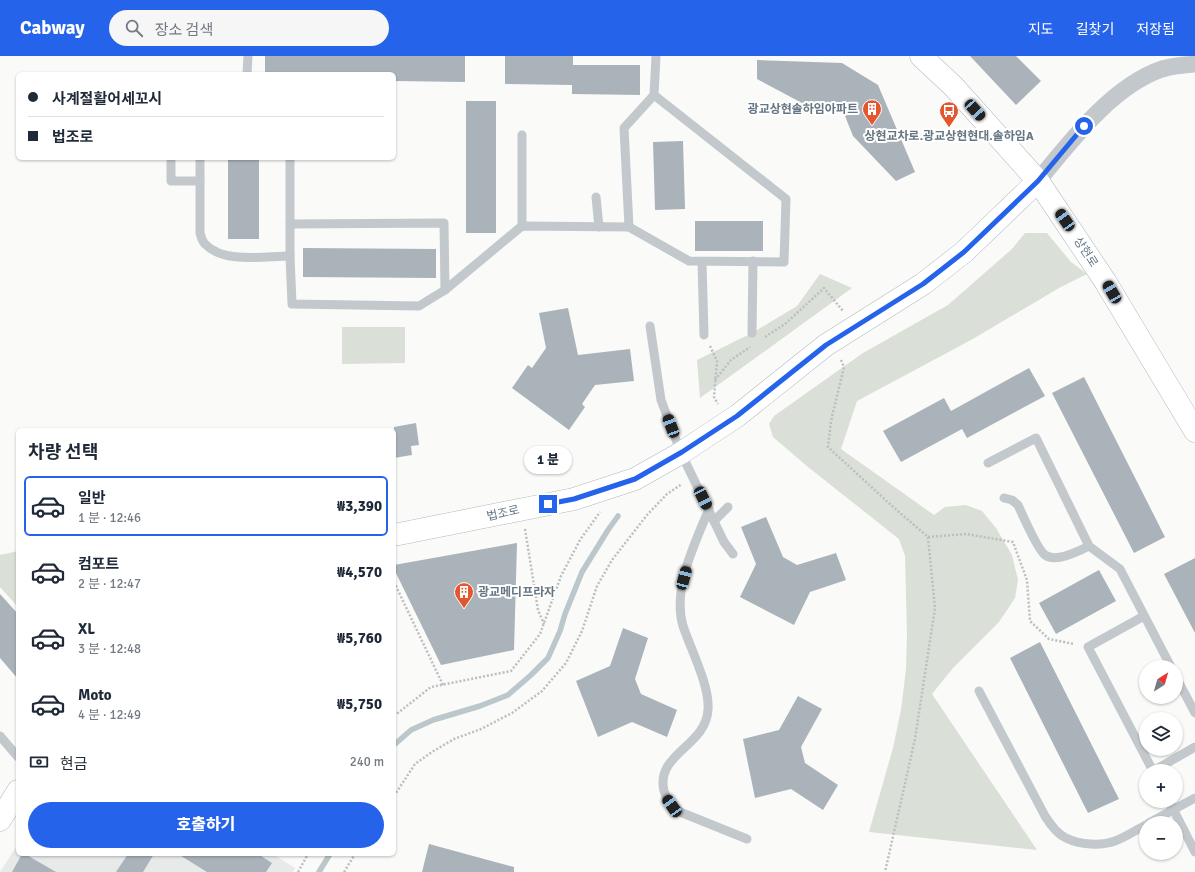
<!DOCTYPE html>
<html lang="ko">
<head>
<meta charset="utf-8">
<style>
	:root { --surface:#fff; --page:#f6f6f7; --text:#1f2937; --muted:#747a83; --line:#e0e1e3; --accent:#2563eb }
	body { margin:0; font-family:Signika,"Noto Sans KR",sans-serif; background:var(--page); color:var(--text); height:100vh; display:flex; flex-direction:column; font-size:15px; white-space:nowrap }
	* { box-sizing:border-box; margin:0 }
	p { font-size:13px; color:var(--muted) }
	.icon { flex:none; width:22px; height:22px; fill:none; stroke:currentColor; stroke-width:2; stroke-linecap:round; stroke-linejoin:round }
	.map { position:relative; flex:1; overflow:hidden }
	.panel { position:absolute; left:16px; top:372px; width:380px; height:428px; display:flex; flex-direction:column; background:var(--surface); border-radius:6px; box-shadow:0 1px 3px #0004 }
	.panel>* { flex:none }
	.hud { position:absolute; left:16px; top:16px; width:380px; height:88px; border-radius:6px; box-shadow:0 1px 3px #0004; display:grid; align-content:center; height:88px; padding:0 12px; background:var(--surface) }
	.needle { width:26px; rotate:37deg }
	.buttons { position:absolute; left:1139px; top:604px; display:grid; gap:8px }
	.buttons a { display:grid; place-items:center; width:44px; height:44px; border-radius:50%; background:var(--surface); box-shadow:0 1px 3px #0004; font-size:20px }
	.end { position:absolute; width:18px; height:18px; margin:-9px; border:5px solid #2563eb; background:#fff; box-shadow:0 0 0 2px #fff }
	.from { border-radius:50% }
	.bubble { position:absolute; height:28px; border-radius:14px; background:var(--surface); box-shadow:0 1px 3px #0004; font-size:13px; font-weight:800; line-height:28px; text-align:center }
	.car { position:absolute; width:12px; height:24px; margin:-12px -6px; border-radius:5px; box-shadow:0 0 3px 1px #0007; background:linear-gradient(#222 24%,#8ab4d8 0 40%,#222 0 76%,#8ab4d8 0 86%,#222 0) }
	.hud b { display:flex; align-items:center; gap:14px; height:38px; font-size:15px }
	.hud b+b { border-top:1px solid var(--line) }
	.hud i { width:10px; height:10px; background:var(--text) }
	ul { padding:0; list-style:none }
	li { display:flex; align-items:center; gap:12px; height:60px; margin:0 8px 6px; padding:0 4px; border:2px solid transparent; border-radius:6px }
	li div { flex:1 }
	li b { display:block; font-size:15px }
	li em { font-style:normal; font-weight:800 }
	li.current { border-color:var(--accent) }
	li>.icon { width:36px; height:36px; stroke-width:1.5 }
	h2 { padding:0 12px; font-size:18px; line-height:48px }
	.pay { display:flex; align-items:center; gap:10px; height:44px; padding:0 12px; font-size:15px }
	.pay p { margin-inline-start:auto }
	.button { display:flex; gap:8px; margin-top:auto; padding:8px 12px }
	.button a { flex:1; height:46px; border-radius:24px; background:var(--accent); color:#fff; font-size:16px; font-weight:800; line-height:46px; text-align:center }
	header { display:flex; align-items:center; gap:24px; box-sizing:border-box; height:56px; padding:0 20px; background:var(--accent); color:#fff }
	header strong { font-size:19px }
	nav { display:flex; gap:22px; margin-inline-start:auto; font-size:14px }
	.search { width:280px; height:36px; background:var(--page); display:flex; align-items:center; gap:10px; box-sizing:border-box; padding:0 14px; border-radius:22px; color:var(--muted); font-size:15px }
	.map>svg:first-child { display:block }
	.built { fill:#e8e9e9 }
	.green { fill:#dadfd7 }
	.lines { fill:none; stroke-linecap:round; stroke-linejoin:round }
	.stream { stroke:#bbc7cb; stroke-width:5.5 }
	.building { fill:#aab3b9 }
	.secondary-casing { stroke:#b3babf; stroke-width:23 }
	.path { stroke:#bbbfc2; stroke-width:2.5; stroke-dasharray:2 2; stroke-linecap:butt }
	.lane { stroke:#c3c8cc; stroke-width:9 }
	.street { stroke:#c3c8cc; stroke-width:17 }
	.secondary { stroke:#fff; stroke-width:22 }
	.route { stroke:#2563eb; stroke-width:5 }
	.labels { text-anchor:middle; stroke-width:4; stroke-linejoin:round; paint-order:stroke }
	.poi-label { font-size:12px; font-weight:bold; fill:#657683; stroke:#fff; text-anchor:end }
	.street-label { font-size:12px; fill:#657683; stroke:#fff }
</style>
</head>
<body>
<header>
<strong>Cabway</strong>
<div class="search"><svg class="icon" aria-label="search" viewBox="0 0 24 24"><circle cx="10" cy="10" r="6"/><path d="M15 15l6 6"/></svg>장소 검색</div>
<nav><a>지도</a><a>길찾기</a><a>저장됨</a></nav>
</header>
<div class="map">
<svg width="1195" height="816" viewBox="0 0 1195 816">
	<rect width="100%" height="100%" fill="#fafaf8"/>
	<path class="built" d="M18,788V798H273L295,812L293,816H0Z"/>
	<g class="green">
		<path d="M1025,177H1047L1071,206L1087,218L1059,232L971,284L857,345L841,393L934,459L945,451L966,449L982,455L996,472L1012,499L1018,524L1015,542L999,566L953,612L932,638L1037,794L869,776L893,692L901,654L906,613L907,579L905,500L899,483L808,411L773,381L769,368L774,360L863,297L948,249L1012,193Z"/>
		<path d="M820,218L852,232L700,342L697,304L752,277L797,250Z"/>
		<path d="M342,271H405V307L342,308Z"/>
		<path d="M18,495V551L0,531V499Z"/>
	</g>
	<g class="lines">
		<g class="stream">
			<path d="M394,689L411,674L433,664L480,650L508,639L531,619L548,602L560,575L565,558L582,516L608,474L618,460"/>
			<path d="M319,816L330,798"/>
		</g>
	</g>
	<g class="building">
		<path d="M265,0H465V26L394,25V18H265Z"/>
		<path d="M505,0H573V9H640V39L572,38V29L505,28Z"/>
		<path d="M970,0H1016L1041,25L1016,49Z"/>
		<path d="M757,4L842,7L878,29L915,116L896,125L853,80L845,60L823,45L802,47L757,23Z"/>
		<rect x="466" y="45" width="30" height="132"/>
		<path d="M683,85L685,153L655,154L653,86Z"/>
		<rect x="228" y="102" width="31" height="81"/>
		<rect x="695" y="165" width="68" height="30"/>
		<path d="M303,192L436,193V222L303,221Z"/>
		<path d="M568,252L578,299L630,293L634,325L595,329L582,348L585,351L569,374L512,332L528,309L532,312L546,292L539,257Z"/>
		<path d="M1029,312L1045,340L967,382L962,373L901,406L883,375L944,342L951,355Z"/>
		<path d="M1084,321L1165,481L1134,497L1052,337Z"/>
		<path d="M416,367L419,389L411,390L412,399L394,402V371Z"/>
		<path d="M766,461L783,501L797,509L836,497L846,524L810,536L794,569L740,541L756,508L741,471Z"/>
		<path d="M517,487L514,594L441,609L394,513V509Z"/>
		<path d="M1195,502V577L1164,518Z"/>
		<path d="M1099,514L1116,545L1056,578L1039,547Z"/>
		<path d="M0,538L18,558V623L0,602Z"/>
		<path d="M623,572L648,582L635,623L641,638L677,654L667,681L632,666L598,681L576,625L610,610Z"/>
		<path d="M1040,586L1119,743L1088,757L1010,602Z"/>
		<path d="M798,640L822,653L801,691L805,707L838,729L823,754L791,733L755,742L743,683L779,674Z"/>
		<path d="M429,788L514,811V816H422Z"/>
		<path d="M22,798H25L56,816H12Z"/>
		<path d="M128,798H154L143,816H116Z"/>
		<path d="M178,798H258L272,807L266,816H207Z"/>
	</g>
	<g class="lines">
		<defs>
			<g id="secondary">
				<path d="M921,0L954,31L1038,125L1105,225L1195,375"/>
				<path d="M394,479L574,443L635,423L681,397L737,360L826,289L923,228L964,196L1038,125"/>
				<path d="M0,764L18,735"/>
			</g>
		</defs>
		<use href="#secondary" class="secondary-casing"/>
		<g class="path">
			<path d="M765,281L785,268L824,232L843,255"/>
			<path d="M710,290L717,305L714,341L718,348"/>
			<path d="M841,304L844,311L831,365L828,391L892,450L928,481L935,552L915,683L885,816"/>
			<path d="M715,324L731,304L750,291"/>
			<path d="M525,473L538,554L544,568"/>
			<path d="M928,481L966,478L1013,486L1027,524L1030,565L1049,583L1074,588"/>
			<path d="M394,526L443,629"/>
			<path d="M394,660L431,631L511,615L540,578L561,520L580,484L600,456"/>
			<path d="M394,740L415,708L432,696L454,683L481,673L512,657L542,635L566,607L582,575L597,530L612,504L647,459L667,438L682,428"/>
			<path d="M298,816L308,798"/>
			<path d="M344,816L355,798"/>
		</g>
		<g class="lane">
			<path d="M247,18L248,0"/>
			<path d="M522,79V170"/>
			<path d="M200,102V177C201,180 202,185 205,188C224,208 265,200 290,200L292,248L419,250L445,234L522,170L629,171L689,205L784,206L786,143L654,39L656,0"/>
			<path d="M171,106V125H200"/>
			<path d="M596,141L599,171"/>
			<path d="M290,168L444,167L445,234"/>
			<path d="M629,171L624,72L654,39"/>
			<path d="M290,200V102"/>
			<path d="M702,206L704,279"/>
			<path d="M650,270L661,344L681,397L724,486L733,498"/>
			<path d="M752,277L753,205"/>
			<path d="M988,407L1036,382L1089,490L1120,513L1171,611"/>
			<path d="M1004,442L1012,444L1018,449C1022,458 1038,494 1045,499C1056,507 1079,495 1089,490"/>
			<path d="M709,453C695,487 672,533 683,570C691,594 710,630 708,654C706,690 655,698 664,735C667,745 672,750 680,756L747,783"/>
			<path d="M714,465L728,451"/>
			<path d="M1144,560L1088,591L1153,715"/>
			<path d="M1176,621L1195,657"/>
			<path d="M979,635L1045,760C1050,768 1057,778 1066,782C1080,789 1101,790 1115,785C1126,781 1136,774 1146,769"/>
			<path d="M0,680L18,701"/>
			<path d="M1153,715L1195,691"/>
			<path d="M1169,745L1195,796"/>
			<path d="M1149,767L1195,742"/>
		</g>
		<path class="street" d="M1038,125C1070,86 1112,30 1162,13C1172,10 1184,9 1195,8"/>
		<use href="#secondary" class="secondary"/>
	</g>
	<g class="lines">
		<path class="route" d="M548,448L574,443L635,423L682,396L737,360L826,289L923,228L964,196L1038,125L1084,70"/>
	</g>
	<defs>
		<symbol id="building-pin" viewBox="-11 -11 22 30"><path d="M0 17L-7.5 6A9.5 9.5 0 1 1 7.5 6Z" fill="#e4572e" stroke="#fff"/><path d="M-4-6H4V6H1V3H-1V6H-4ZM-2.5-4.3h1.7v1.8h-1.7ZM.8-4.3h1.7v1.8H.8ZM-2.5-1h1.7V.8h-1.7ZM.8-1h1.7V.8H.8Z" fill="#fff"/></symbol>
		<symbol id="bus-pin" viewBox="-11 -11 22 30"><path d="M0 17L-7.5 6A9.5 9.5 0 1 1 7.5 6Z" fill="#e4572e" stroke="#fff"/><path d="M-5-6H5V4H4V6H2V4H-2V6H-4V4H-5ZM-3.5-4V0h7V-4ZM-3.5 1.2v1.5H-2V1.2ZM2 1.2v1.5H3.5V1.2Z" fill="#fff"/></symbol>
	</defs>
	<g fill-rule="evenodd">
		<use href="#building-pin" x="861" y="42" width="22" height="30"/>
		<use href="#bus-pin" x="938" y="44" width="22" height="30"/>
		<use href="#building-pin" x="453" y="525" width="22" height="30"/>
	</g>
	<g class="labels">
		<g class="poi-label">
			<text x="858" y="57">광교상현솔하임아파트</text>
			<text x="949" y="84" text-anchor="middle">상현교차로.광교상현현대.솔하임A</text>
			<text x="478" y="540" text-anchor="start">광교메디프라자</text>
		</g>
		<g class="street-label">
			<text transform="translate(1086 196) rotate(57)" y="4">상현로</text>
			<text transform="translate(503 457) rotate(-13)" y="4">법조로</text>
		</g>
	</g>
</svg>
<div class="buttons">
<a><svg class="needle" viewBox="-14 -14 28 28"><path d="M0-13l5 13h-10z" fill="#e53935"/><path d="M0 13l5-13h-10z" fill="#747a83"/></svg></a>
<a><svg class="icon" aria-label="layers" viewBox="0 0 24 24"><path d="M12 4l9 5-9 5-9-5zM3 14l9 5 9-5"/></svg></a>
<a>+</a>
<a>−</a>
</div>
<i class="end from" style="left:1084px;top:70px"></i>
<i class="end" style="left:548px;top:448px"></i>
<div class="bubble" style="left:524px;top:390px;width:48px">1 분</div>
<i class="car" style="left:975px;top:54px;rotate:138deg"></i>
<i class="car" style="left:1065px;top:164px;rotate:325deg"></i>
<i class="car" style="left:1112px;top:236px;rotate:330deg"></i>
<i class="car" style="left:671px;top:370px;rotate:339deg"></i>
<i class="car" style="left:703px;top:442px;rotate:154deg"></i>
<i class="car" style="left:684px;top:522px;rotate:15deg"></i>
<i class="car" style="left:672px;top:750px;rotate:325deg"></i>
<div class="hud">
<b><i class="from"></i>사계절활어세꼬시</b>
<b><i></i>법조로</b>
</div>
<section class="panel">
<h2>차량 선택</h2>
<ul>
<li class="current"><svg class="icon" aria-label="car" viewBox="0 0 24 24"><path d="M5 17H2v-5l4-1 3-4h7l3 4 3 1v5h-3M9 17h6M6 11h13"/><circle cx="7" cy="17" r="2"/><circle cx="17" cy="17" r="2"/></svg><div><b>일반</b><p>1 분 · 12:46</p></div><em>₩3,390</em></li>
<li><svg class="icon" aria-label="car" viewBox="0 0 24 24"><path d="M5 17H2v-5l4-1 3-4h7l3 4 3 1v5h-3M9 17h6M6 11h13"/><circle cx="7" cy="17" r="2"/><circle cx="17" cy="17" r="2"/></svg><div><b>컴포트</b><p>2 분 · 12:47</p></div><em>₩4,570</em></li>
<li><svg class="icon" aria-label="car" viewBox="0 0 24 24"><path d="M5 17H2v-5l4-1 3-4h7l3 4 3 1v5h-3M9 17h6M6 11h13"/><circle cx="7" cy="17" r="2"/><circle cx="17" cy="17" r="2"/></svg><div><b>XL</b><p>3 분 · 12:48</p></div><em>₩5,760</em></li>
<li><svg class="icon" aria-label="car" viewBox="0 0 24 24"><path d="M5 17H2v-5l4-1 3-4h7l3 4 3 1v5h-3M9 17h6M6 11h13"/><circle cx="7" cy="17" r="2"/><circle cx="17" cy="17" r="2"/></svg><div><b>Moto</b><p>4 분 · 12:49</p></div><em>₩5,750</em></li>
</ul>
<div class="pay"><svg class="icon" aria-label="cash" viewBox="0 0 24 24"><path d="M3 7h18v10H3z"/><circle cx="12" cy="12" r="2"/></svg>현금<p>240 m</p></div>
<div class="button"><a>호출하기</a></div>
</section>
</div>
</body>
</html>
